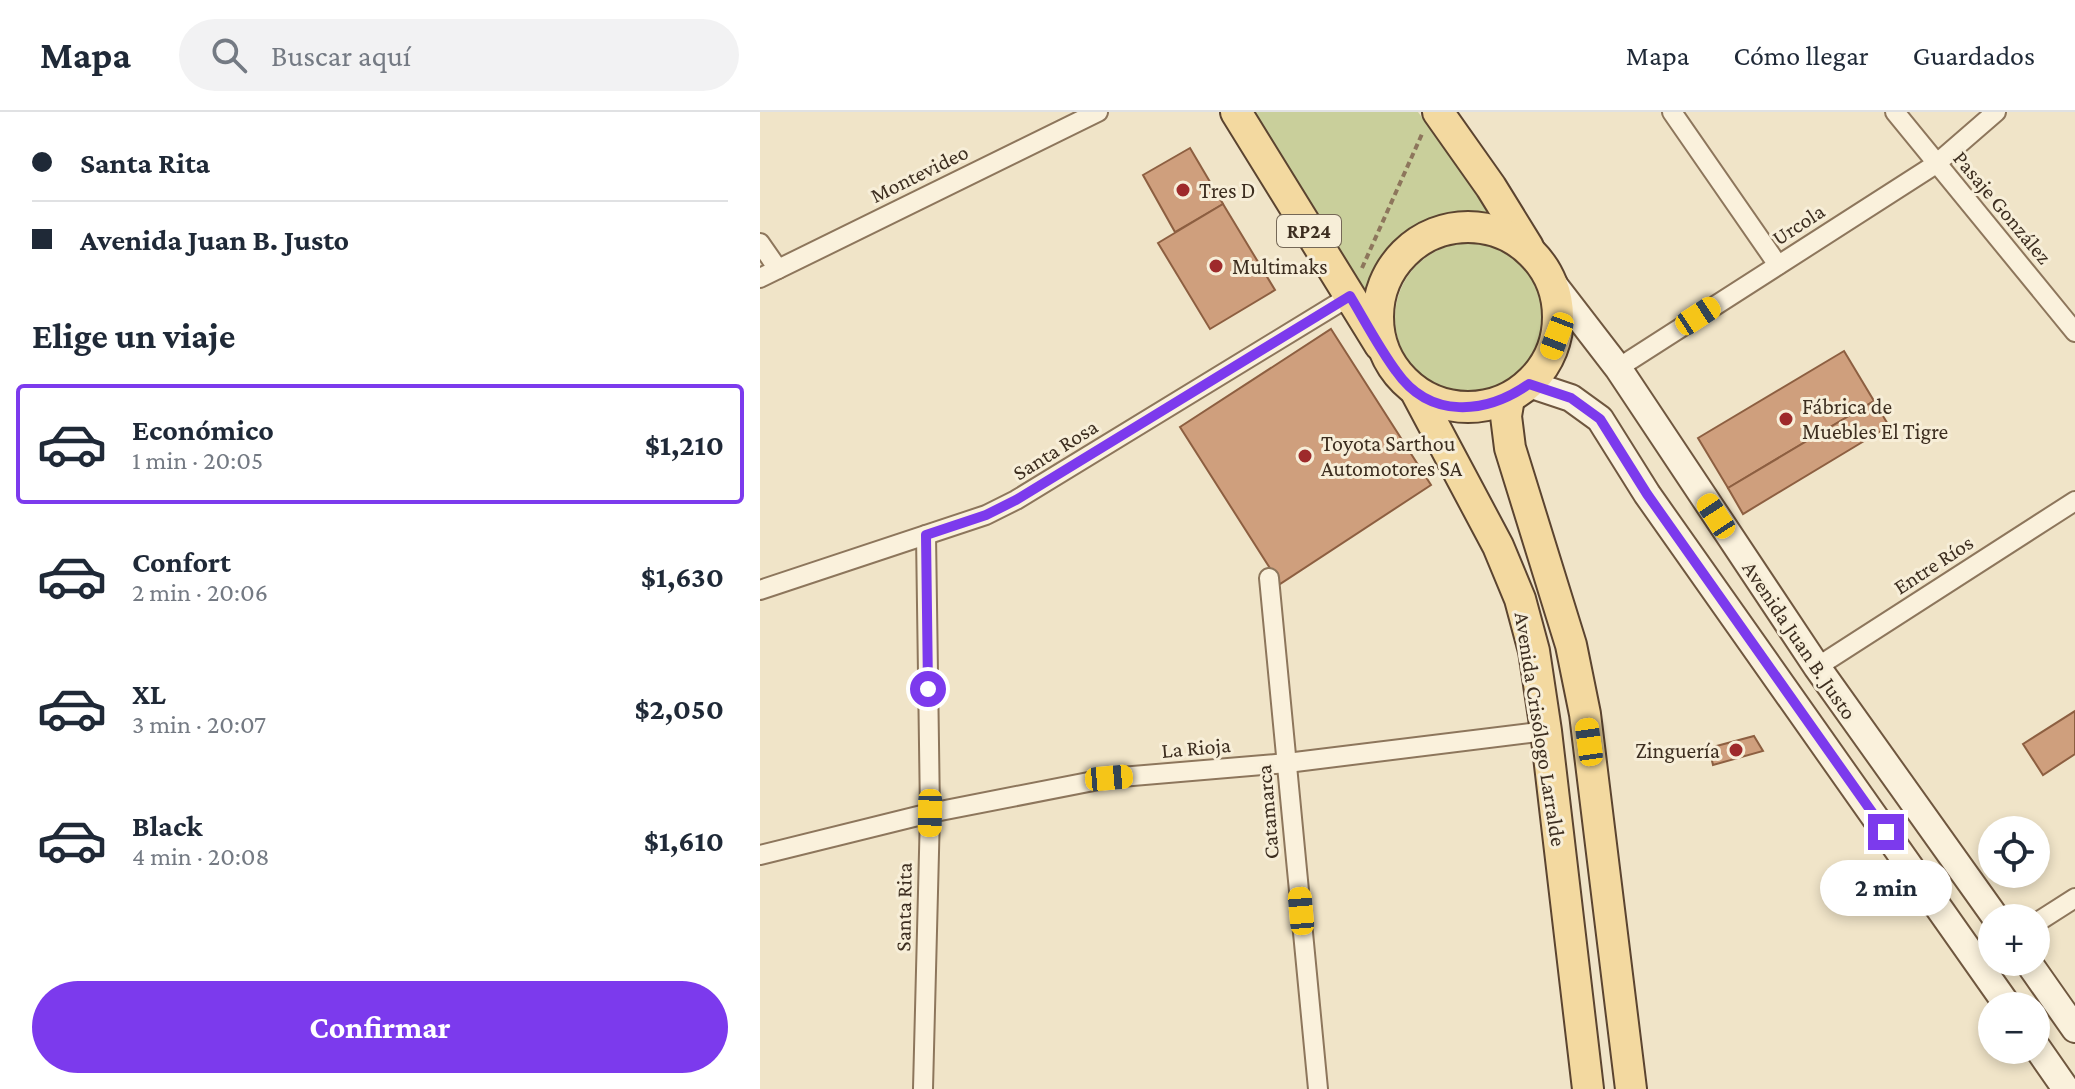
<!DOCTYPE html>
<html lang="es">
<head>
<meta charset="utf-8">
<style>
	:root { --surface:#fff; --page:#f2f2f3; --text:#1f2937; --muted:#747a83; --line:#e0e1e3; --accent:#7c3aed }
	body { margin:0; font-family:"Crimson Pro",serif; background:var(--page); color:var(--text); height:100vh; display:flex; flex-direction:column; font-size:30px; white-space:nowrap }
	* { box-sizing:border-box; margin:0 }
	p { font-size:26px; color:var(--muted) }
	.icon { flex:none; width:44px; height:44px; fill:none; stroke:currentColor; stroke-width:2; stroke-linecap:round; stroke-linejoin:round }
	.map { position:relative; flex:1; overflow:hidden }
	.drawer { display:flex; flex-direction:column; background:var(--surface); width:760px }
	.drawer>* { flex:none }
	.guide { display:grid; align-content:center; height:176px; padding:0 32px; background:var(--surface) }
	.tools { position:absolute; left:1218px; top:704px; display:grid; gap:16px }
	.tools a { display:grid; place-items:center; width:72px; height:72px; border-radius:50%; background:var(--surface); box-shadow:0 4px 12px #0003; font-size:40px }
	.end { position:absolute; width:36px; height:36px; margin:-18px; border:10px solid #7c3aed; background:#fff; box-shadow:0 0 0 4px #fff }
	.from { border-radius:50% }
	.bubble { position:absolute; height:56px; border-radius:28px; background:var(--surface); box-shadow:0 4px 12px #0003; font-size:26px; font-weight:700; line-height:56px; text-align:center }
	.car { position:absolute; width:24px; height:48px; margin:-24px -12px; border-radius:10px; box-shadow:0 0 6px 2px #0007; background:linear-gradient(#f5c518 24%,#345 0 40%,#f5c518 0 76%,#345 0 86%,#f5c518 0) }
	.guide b { display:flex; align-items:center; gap:28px; height:76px; font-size:30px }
	.guide b+b { border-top:2px solid var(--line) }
	.guide i { width:20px; height:20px; background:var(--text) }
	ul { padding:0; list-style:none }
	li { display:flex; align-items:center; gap:24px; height:120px; margin:0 16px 12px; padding:0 16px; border:4px solid transparent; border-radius:8px }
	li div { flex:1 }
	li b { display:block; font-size:30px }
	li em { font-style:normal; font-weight:700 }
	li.active { border-color:var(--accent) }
	li>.icon { width:72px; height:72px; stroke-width:1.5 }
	h2 { padding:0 32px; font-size:36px; line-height:96px }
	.primary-button { display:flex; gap:16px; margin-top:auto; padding:16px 32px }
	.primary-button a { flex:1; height:92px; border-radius:48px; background:var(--accent); color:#fff; font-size:32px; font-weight:700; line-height:92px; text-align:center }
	header { display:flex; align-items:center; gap:48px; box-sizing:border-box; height:112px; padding:0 40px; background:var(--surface); border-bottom:2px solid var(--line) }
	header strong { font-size:38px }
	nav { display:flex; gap:44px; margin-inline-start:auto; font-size:28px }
	.search { width:560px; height:72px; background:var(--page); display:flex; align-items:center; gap:20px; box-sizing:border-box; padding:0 28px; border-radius:44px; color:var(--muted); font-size:30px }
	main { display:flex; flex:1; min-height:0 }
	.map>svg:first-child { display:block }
	.green { fill:#c9cf9b }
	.building { fill:#cf9f7d; stroke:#8d5f41; stroke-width:2 }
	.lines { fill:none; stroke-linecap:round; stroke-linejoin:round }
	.minor-casing { stroke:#8d765c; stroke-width:22 }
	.secondary-casing { stroke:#6f573f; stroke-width:30 }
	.primary-casing { stroke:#5b4430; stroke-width:34 }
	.path { stroke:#8d765c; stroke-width:4; stroke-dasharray:6 4; stroke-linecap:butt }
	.minor { stroke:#faf1dc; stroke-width:18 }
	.secondary { stroke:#faf1dc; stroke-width:26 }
	.primary { stroke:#f3d9a0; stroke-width:30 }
	.route { stroke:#7c3aed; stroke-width:10 }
	.poi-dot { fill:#9e2a2b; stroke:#f7eed8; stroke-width:3 }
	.labels { text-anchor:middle; stroke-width:6; stroke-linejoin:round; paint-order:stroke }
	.shield { fill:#f7eed8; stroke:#756857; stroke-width:2 }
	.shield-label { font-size:20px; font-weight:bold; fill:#3d2e20 }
	.street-label { font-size:22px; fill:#3d2e20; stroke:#f7eed8 }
	.poi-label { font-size:22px; fill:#3d2e20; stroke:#f7eed8; text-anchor:start }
</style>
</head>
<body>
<header>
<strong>Mapa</strong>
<div class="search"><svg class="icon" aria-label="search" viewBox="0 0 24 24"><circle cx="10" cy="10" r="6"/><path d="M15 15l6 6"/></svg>Buscar aquí</div>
<nav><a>Mapa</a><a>Cómo llegar</a><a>Guardados</a></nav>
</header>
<main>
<section class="drawer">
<div class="guide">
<b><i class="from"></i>Santa Rita</b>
<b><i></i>Avenida Juan B. Justo</b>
</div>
<h2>Elige un viaje</h2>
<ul>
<li class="active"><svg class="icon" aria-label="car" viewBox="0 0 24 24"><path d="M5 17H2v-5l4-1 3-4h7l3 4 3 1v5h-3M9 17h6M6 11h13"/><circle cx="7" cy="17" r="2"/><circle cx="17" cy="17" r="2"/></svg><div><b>Económico</b><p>1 min · 20:05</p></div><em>$1,210</em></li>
<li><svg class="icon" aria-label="car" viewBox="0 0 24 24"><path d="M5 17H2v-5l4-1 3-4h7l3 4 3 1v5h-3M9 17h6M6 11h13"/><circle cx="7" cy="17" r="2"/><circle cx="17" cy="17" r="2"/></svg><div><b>Confort</b><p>2 min · 20:06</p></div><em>$1,630</em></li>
<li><svg class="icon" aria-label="car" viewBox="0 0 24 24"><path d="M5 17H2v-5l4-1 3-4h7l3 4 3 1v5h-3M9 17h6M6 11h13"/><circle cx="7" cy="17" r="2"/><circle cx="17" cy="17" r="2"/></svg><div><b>XL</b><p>3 min · 20:07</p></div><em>$2,050</em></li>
<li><svg class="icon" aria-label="car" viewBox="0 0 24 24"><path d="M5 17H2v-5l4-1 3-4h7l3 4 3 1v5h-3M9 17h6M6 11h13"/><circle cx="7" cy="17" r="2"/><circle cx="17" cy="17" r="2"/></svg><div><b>Black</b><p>4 min · 20:08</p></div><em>$1,610</em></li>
</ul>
<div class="primary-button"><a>Confirmar</a></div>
</section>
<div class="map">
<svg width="1315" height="977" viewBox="0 0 1315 977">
	<rect width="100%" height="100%" fill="#f0e4c8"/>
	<g class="green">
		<path d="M495,0H658L728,98L726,103C714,101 700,98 688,101C650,108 617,140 608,177H602Z"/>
		<circle cx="710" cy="206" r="75"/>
	</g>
	<g class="building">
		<path d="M430,36L463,92L415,120L383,63Z"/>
		<path d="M463,92L515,178L450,217L398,131Z"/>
		<path d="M571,217L671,373L520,472L420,315Z"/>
		<path d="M1084,239L1114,289L968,376L938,326Z"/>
		<path d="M1114,289L1129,314L983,402L968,376Z"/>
		<path d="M1315,599V642L1283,663L1263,632Z"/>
		<path d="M994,624L1003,639L953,653L949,636Z"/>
	</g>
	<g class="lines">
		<defs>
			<g id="minor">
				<path d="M912,0L1018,153"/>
				<path d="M1135,0L1315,220"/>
				<path d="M0,131L18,157"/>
				<path d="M0,166L338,0"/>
				<path d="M858,256L1176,52L1236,0"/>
				<path d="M509,466L558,977"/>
				<path d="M0,478L226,403L256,388L590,184"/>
				<path d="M1057,555L1315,389"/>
				<path d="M0,743L170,701L349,666L527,651L786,619"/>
				<path d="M1276,811L1315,786"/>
				<path d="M163,977L170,701L166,423"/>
			</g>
			<g id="secondary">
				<path d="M791,169L858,256L1057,555L1236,806"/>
				<path d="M769,272L811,286L840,307L887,382L1248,894"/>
				<path d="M1268,850L1315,917"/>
				<path d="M1276,934L1306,977"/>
			</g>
			<g id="primary">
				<path d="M476,0L620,233"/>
				<path d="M678,0L731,75L768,135"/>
				<circle cx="708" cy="205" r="90"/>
				<path d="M656,280L738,434L760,487L774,539L786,619L828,977"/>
				<path d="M749,286L746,304L750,336L811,533L825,602L871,977"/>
			</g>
		</defs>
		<use href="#minor" class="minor-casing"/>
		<use href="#secondary" class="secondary-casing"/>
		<use href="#primary" class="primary-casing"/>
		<path class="path" d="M602,156L662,22"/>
		<use href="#minor" class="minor"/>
		<use href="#secondary" class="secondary"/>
		<use href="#primary" class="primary"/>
	</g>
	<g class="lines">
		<path class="route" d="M168,577L166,423L226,403L256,388L590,184C605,209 619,236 636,259C670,308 726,302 769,272L811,286L840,307L887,382L1126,720"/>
	</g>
	<g class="poi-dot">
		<circle cx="423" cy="78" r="8"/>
		<circle cx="456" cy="154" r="8"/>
		<circle cx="1026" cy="307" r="8"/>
		<circle cx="545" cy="344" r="8"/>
		<circle cx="976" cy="638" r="8"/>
	</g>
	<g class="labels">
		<rect class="shield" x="517" y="103" width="64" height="32" rx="6"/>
		<g class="shield-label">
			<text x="549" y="126">RP24</text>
		</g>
		<g class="street-label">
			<text transform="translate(159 61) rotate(-26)" y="8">Montevideo</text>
			<text transform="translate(1243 95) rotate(50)" y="8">Pasaje González</text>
			<text transform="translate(1038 112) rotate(-33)" y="8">Urcola</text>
			<text transform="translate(295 337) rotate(-32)" y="8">Santa Rosa</text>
			<text transform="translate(1173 452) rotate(-33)" y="8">Entre Ríos</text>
			<text transform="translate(1040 528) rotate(56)" y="8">Avenida Juan B. Justo</text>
			<text transform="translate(781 617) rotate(81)" y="8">Avenida Crisólogo Larralde</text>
			<text transform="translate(436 635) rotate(-5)" y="8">La Rioja</text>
			<text transform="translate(507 700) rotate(-95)" y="8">Catamarca</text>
			<text transform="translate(143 795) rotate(-89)" y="8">Santa Rita</text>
		</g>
		<g class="poi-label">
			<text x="439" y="86">Tres D</text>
			<text x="472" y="162">Multimaks</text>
			<text x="1042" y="302">Fábrica de<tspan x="1042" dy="25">Muebles El Tigre</tspan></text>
			<text x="561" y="339">Toyota Sarthou<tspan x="561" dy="25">Automotores SA</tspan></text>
			<text x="960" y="646" text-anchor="end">Zinguería</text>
		</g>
	</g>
</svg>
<div class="tools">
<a><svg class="icon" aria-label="locate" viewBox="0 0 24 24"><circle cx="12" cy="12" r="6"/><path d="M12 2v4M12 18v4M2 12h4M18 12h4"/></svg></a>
<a>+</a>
<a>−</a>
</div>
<i class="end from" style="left:168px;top:577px"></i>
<i class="end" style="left:1126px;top:720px"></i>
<div class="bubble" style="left:1060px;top:748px;width:132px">2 min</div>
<i class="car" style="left:938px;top:204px;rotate:57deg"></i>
<i class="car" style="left:797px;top:224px;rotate:201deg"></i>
<i class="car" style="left:956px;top:404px;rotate:327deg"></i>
<i class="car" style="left:829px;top:630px;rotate:352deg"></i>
<i class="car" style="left:349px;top:666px;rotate:85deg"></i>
<i class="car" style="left:170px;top:701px;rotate:181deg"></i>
<i class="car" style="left:541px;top:799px;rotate:355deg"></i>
</div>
</main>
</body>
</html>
